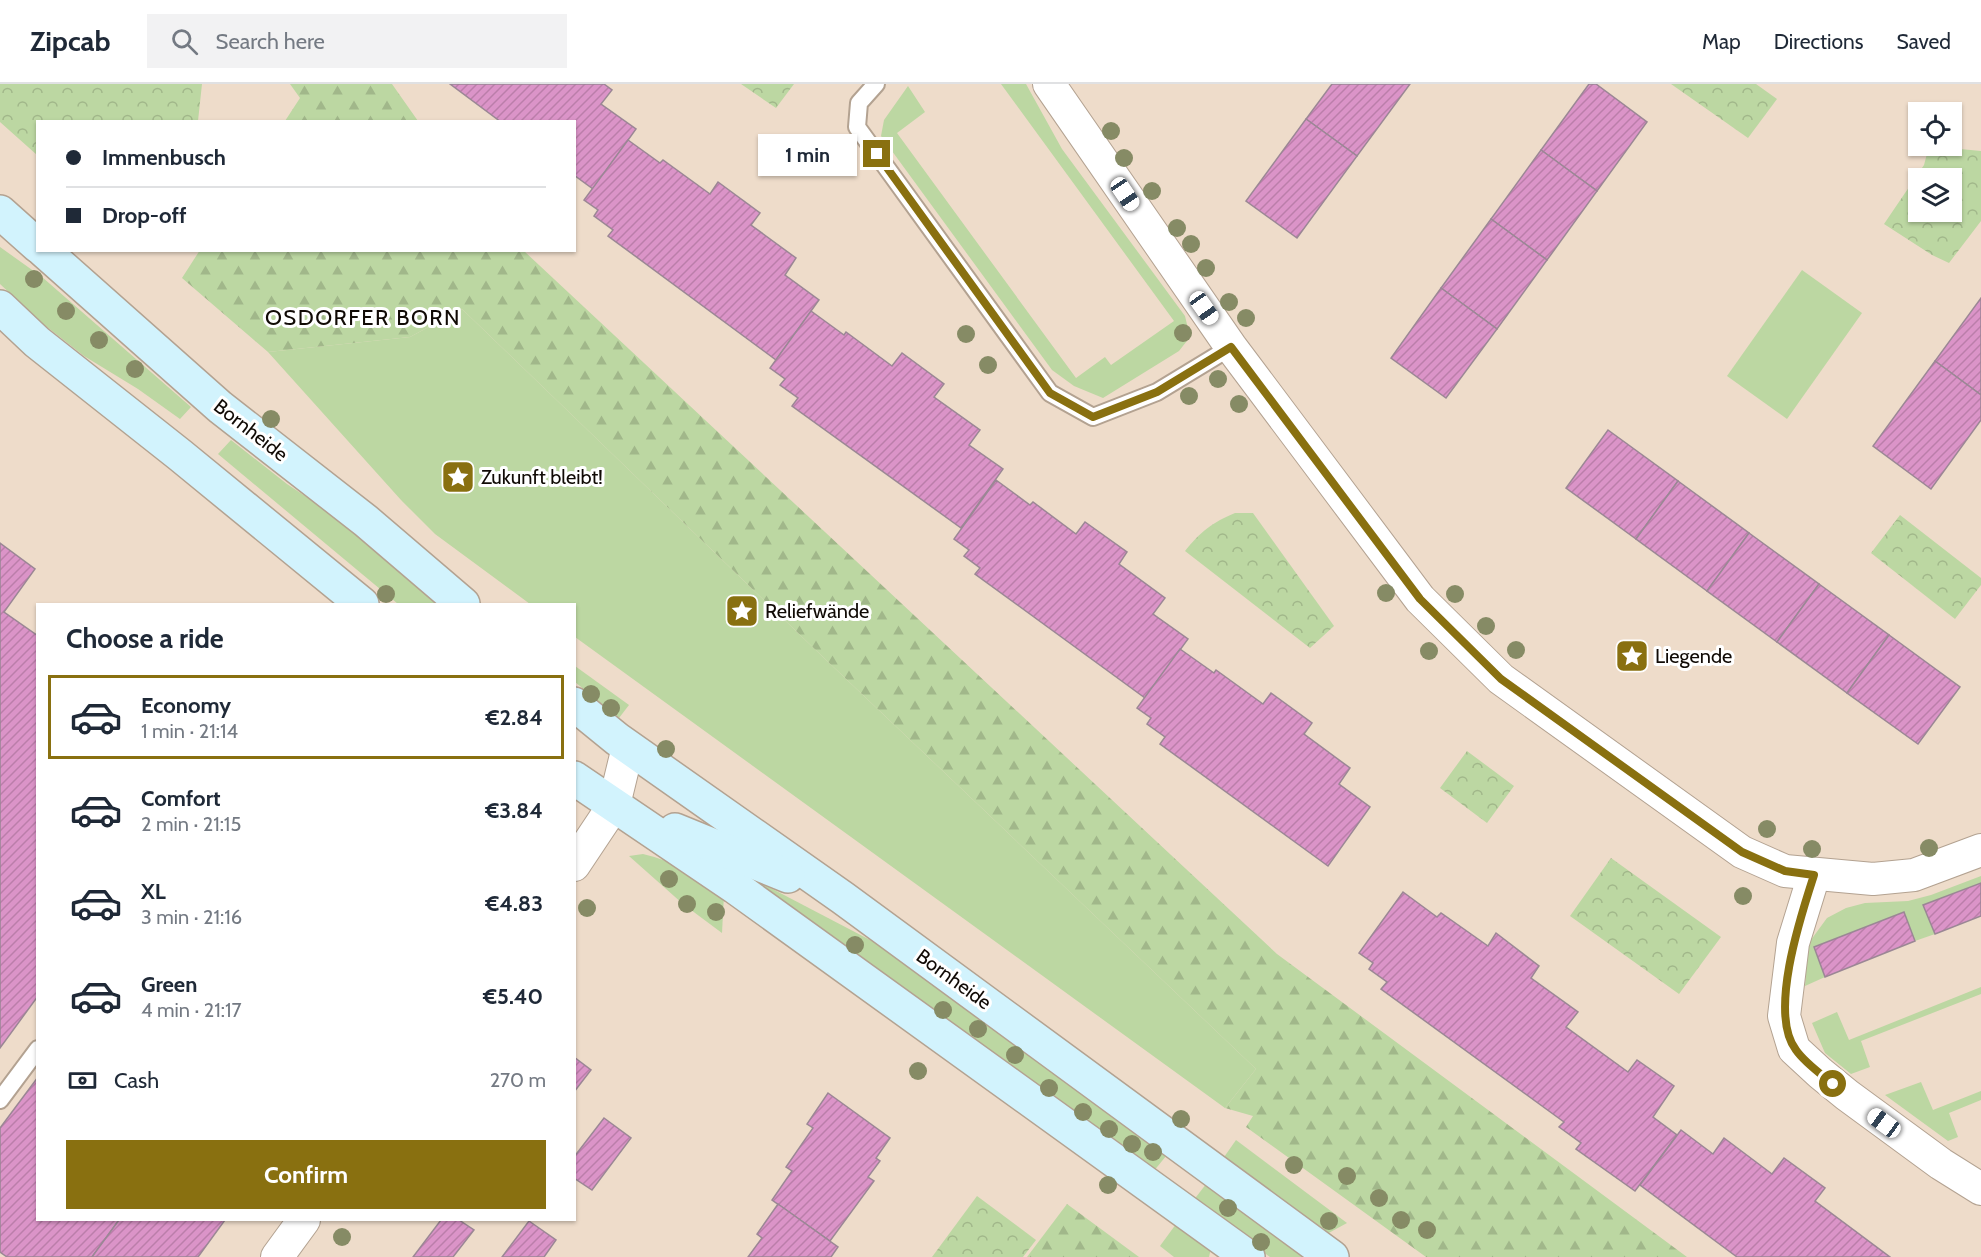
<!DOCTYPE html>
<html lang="en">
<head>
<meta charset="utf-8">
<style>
	:root { --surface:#fff; --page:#f2f2f3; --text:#1f2937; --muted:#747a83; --line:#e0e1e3; --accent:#897010 }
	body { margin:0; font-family:Cabin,sans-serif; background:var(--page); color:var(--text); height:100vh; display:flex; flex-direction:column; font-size:22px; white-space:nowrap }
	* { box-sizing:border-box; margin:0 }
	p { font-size:20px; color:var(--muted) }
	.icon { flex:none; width:33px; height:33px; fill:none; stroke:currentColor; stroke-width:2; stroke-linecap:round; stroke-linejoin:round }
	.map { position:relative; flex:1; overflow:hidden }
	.panel { position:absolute; left:36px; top:519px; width:540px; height:618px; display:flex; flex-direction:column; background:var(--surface); border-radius:0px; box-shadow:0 2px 4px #0004 }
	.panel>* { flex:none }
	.hud { position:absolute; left:36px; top:36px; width:540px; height:132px; border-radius:0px; box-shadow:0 2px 4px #0004; display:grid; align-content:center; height:132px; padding:0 30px; background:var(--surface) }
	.fabs { position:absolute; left:1908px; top:18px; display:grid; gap:12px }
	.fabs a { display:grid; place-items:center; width:54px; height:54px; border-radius:0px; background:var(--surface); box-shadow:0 2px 4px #0004; font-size:30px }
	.end { position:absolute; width:27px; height:27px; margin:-14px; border:8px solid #897010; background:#fff; box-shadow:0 0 0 3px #fff }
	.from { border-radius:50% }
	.bubble { position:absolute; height:42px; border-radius:0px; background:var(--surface); box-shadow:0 2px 4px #0004; font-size:20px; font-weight:700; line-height:42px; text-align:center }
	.car { position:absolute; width:18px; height:36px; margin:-18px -9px; border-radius:8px; box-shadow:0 0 4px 2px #0007; background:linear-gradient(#fff 24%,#345 0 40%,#fff 0 76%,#345 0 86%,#fff 0) }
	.hud b { display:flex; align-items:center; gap:21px; height:57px; font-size:22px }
	.hud b+b { border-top:2px solid var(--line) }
	.hud i { width:15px; height:15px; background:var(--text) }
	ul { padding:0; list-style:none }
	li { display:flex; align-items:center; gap:18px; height:84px; margin:0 12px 9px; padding:0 18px; border:3px solid transparent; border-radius:0px }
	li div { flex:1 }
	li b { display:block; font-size:22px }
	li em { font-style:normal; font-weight:700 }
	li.selected { border-color:var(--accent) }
	li>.icon { width:54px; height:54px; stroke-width:1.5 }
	h2 { padding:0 30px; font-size:27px; line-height:72px }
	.pay { display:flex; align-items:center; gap:15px; height:66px; padding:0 30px; font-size:22px }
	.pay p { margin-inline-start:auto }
	.button { display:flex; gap:12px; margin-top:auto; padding:12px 30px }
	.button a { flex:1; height:69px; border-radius:0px; background:var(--accent); color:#fff; font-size:24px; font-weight:700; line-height:69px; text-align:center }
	header { display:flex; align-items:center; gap:36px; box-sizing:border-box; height:84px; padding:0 30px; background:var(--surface); border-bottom:2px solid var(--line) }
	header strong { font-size:28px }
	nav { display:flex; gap:33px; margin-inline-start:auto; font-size:21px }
	.search { width:420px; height:54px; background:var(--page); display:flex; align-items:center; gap:15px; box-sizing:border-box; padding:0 21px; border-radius:0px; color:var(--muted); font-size:22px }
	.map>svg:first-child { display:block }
	.green { fill:#bcd7a2 }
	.forest { fill:url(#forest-firs) }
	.park { fill:url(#park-crowns); fill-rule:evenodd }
	.building { fill:url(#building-hatch); stroke:#9b8795; stroke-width:1.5 }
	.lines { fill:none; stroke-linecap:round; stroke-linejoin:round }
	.lane-casing { stroke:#b3a291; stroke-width:20 }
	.street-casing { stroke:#b3a291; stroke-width:34 }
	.secondary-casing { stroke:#b3a291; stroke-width:36 }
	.lane { stroke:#fff; stroke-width:16 }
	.street { stroke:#fff; stroke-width:32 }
	.secondary { stroke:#d2f3fd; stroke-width:33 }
	.tree { fill:#868b65 }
	.route { stroke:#897010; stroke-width:8 }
	.labels { text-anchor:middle; stroke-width:6; stroke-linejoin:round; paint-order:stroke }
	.street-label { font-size:20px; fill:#100a05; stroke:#fff }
	.poi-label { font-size:20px; fill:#100a05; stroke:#fff; text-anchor:start }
	.quarter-label { font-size:22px; letter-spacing:1.5px; fill:#100a05; stroke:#fff }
</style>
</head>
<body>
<header>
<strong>Zipcab</strong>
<div class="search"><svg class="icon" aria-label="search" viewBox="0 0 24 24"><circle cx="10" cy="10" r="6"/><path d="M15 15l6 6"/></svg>Search here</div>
<nav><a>Map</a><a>Directions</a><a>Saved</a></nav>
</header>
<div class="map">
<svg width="1981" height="1173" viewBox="0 0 1981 1173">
	<defs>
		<pattern id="forest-firs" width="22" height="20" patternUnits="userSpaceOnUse" patternTransform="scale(1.5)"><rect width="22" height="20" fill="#bcd7a2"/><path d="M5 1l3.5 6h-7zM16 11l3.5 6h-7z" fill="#a1b78a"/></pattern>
		<pattern id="park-crowns" width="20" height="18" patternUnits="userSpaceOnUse" patternTransform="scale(1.5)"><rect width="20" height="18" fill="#bcd7a2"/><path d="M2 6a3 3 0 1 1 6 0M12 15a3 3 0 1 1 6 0" fill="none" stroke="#a1b78a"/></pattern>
		<pattern id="building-hatch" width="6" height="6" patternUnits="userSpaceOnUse" patternTransform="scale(1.5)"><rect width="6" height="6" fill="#db94c8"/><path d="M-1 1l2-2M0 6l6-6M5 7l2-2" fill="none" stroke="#bb7eaa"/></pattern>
	</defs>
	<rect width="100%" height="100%" fill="#eedcca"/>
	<g class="green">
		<path d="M1001,0H1026L1062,65L1185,232L1190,253L1179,267L1103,314L1074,302L1052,286L881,52L884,36L908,2L925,28L897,49L1076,294L1105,273L1111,281L1174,237Z"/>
		<path d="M0,163L42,193L191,323L180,335L138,305L84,272L42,239L0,200Z"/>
		<path d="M1802,186L1862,229L1787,335L1727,292Z"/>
		<path d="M462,225L824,574L1256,985L1225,1024L575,553L574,520H530L435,450L401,416L268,268L410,253Z"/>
		<path d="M231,356L287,400L359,448L445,520H398L218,370Z"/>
		<path d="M575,582L629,621L619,634L575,598Z"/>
		<path d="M643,770C674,777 698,793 724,811L722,849L683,820L629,772Z"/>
		<path d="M1981,792V799L1924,821L1935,850L1915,857L1903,829L1814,863L1825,893L1805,902L1808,860L1827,834L1846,824L1865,819L1908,817L1931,811Z"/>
		<path d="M759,798L918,881L1171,1066L1153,1088L756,802Z"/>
		<path d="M1981,903V910L1861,957L1870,983L1851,990L1825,969L1812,939L1837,928L1849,956Z"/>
		<path d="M1921,998L1933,1026L1981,1007V1016L1949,1029L1958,1053L1948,1057L1885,1011Z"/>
		<path d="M1236,1056L1347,1139L1325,1151L1222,1076Z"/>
		<path d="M1210,1095L1316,1173H1270L1193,1117Z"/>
		<path d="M1179,1136L1212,1160L1209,1173H1174L1160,1162Z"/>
	</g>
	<g class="forest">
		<path d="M290,0H392L418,37H285L300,14Z"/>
		<path d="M200,166L524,167L1277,870L1687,1173H1426L1246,1043L1253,1032L1225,1024L1256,985L824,574L462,225L410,253L268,268L182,194Z"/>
		<path d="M1067,1120L1139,1173H1027Z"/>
	</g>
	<g class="park">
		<path d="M0,0H202L198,37L38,38L37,71L0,38Z"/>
		<path d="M741,0H794L776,24Z"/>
		<path d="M1671,0H1756L1777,15L1748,54Z"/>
		<path d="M1929,62L1981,67V137L1949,179L1932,171L1884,140L1924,81ZM1952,94V128H1918V94Z"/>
		<path d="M1235,429H1253L1334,542L1310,564L1185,467C1200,448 1213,438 1235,429Z"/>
		<path d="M1900,431L1981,494V501L1955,535L1871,469Z"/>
		<path d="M1467,667L1514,702L1487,739L1440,704Z"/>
		<path d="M1611,774L1721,853L1679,910L1570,832Z"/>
		<path d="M977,1112L1036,1156L1023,1173H932Z"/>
	</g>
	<g class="building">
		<path d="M450,0H604L612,6L601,20L636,45L593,105L574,91V38H501Z"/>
		<path d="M1332,0H1410L1357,72L1306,35Z"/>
		<path d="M1589,0H1596L1647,38L1597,107L1541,66Z"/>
		<path d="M1306,35L1357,72L1297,154L1246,117Z"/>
		<path d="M628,56L660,79L663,76L710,110L718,98L760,129L751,141L796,174L785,191L819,216L776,276L608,152L613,146L594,132L598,126L584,116Z"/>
		<path d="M1541,66L1597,107L1547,176L1491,135Z"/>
		<path d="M1491,135L1547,176L1497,245L1441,204Z"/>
		<path d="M1441,204L1497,245L1446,314L1391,274Z"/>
		<path d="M1981,214V311L1935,277Z"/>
		<path d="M811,227L844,251L846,248L892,282L902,269L944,300L934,313L980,346L969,361L1003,385L961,444L792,322L798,314L780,301L785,295L770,284Z"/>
		<path d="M1935,277L1981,311V336L1931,405L1873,362Z"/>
		<path d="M1608,346L1678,397L1636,455L1566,404Z"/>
		<path d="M996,396L1030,421L1033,418L1076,450L1085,438L1127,468L1119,480L1165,514L1153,530L1188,555L1145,614L975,490L980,484L964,472L969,466L954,455Z"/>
		<path d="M1678,397L1749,449L1707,507L1636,455Z"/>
		<path d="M1749,449L1819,500L1777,558L1707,507Z"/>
		<path d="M0,459L35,485L4,528L38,552V912L0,964Z"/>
		<path d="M1819,500L1889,551L1847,609L1777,558Z"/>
		<path d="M1889,551L1960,603L1918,660L1847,609Z"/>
		<path d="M1180,565L1214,589L1216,586L1263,620L1271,609L1312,639L1304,650L1350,684L1339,700L1370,723L1328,782L1160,660L1165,653L1147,640L1151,634L1137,624Z"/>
		<path d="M1981,799V832L1935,850L1923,821Z"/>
		<path d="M1403,808L1437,833L1441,829L1488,862L1496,849L1539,882L1531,894L1578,928L1566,943L1628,988L1637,976L1674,1002L1653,1033L1677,1051L1635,1107L1576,1065L1581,1059L1559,1043L1564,1038L1381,905L1387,898L1369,885L1373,879L1359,869Z"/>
		<path d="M1904,828L1915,857L1825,893L1814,863Z"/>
		<path d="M574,973L591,986L574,1008Z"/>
		<path d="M38,993V1136H119L92,1173H7L0,1168V1044Z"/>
		<path d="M828,1009L890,1054L876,1074L880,1077L868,1093L874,1097L830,1157L772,1116L792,1087L786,1083L813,1044L807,1040Z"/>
		<path d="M604,1034L631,1054L592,1106L574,1094V1073Z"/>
		<path d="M1681,1046L1713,1070L1724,1054L1772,1090L1784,1074L1825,1104L1815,1117L1890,1173H1737L1640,1101Z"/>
		<path d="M778,1120L838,1163L831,1173H748L762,1154L757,1150Z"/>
		<path d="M119,1136H225L198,1173H92Z"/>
		<path d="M441,1136H459L474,1146L453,1173H413Z"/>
		<path d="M529,1137L556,1156L544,1173H502Z"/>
	</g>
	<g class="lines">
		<defs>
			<g id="lane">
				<path d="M876,0L859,19L857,43L1050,309L1093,333L1157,308L1231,263"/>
				<path d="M0,1016L38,965"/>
			</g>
			<g id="street">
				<path d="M1049,0L1231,263L1420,515L1501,595L1742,768L1785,787L1873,795L1914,791L1981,766"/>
				<path d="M574,781L614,721L628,663"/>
				<path d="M1814,791L1793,859L1784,932L1794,965L1820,989L1847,1011L1941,1080L1981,1105"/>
				<path d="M277,1173L304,1136"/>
			</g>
			<g id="secondary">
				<path d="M0,128L38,162"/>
				<path d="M43,166L220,323L366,437L463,520"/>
				<path d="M0,223L37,258L180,371L362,520"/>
				<path d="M574,620L617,655L843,814L1332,1173"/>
				<path d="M574,694L735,803L1248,1173"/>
				<path d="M675,746L788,792"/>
			</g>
		</defs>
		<use href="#lane" class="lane-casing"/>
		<use href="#street" class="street-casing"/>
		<use href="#secondary" class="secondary-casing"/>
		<use href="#lane" class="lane"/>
		<use href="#street" class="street"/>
		<use href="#secondary" class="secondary"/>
	</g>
	<g class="tree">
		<circle cx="1111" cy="47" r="9"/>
		<circle cx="1124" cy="74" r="9"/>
		<circle cx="1152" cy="107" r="9"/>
		<circle cx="1177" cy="144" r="9"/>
		<circle cx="1191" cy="160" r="9"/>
		<circle cx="1206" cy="184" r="9"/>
		<circle cx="34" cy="195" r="9"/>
		<circle cx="1229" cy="218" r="9"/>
		<circle cx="66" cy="227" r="9"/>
		<circle cx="1246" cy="234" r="9"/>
		<circle cx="1183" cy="249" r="9"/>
		<circle cx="966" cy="250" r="9"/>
		<circle cx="99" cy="256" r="9"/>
		<circle cx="988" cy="281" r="9"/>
		<circle cx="135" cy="285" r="9"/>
		<circle cx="1218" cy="295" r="9"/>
		<circle cx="1189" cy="312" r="9"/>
		<circle cx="1239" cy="320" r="9"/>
		<circle cx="271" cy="335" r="9"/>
		<circle cx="1386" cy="509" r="9"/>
		<circle cx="386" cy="510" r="9"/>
		<circle cx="1455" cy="510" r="9"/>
		<circle cx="1486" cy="542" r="9"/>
		<circle cx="1516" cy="566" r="9"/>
		<circle cx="1429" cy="567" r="9"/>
		<circle cx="591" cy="610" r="9"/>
		<circle cx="611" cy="624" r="9"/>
		<circle cx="666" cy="665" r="9"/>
		<circle cx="1767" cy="745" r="9"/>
		<circle cx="1929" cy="764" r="9"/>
		<circle cx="1812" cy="765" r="9"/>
		<circle cx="669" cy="795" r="9"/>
		<circle cx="1743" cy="812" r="9"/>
		<circle cx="687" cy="820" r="9"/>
		<circle cx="587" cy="824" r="9"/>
		<circle cx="716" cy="828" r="9"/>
		<circle cx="855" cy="861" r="9"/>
		<circle cx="943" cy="926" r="9"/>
		<circle cx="978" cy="945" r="9"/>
		<circle cx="1015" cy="971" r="9"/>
		<circle cx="918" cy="987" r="9"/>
		<circle cx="1049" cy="1004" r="9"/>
		<circle cx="1083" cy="1028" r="9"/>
		<circle cx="1181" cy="1035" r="9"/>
		<circle cx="1109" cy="1045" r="9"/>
		<circle cx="1132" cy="1060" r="9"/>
		<circle cx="1153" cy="1068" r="9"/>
		<circle cx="1294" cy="1081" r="9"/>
		<circle cx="1347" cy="1092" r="9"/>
		<circle cx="1108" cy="1101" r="9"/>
		<circle cx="1379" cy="1114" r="9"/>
		<circle cx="1228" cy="1124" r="9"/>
		<circle cx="1401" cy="1136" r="9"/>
		<circle cx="1329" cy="1137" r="9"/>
		<circle cx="1427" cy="1146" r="9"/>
		<circle cx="342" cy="1153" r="9"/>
		<circle cx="1261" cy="1158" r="9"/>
	</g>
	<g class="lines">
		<path class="route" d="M877,70L1050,309L1093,333L1157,308L1231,263L1420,515L1501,595L1742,768L1785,787L1814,791C1801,831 1768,930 1796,966C1805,979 1821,990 1833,1000"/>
	</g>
	<defs>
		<symbol id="sight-square" viewBox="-11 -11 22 22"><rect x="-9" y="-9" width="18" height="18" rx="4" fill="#897010" stroke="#fff"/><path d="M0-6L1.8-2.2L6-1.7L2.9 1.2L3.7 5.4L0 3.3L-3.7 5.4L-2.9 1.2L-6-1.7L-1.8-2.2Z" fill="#fff"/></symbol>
	</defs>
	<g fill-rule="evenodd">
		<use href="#sight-square" x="439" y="374" width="38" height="38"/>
		<use href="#sight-square" x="723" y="508" width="38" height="38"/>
		<use href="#sight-square" x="1613" y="553" width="38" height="38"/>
	</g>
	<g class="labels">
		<g class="street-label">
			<text transform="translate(251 346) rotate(38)" y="7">Bornheide</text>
			<text transform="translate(954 895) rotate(36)" y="7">Bornheide</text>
		</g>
		<g class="poi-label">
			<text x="481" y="400">Zukunft bleibt!</text>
			<text x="765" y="534">Reliefwände</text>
			<text x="1655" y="579">Liegende</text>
		</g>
		<g class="quarter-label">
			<text x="363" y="241">OSDORFER BORN</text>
		</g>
	</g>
</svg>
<div class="fabs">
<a><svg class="icon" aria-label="locate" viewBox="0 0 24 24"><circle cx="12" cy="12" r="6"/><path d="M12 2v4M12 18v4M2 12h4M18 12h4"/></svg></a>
<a><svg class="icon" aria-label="layers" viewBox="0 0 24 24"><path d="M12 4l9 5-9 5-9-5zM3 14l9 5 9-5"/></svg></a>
</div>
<i class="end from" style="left:1833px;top:1000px"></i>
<i class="end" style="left:877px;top:70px"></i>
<div class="bubble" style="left:758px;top:50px;width:99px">1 min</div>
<i class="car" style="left:1125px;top:110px;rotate:146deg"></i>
<i class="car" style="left:1204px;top:224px;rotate:145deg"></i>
<i class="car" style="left:1884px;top:1039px;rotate:306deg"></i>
<div class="hud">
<b><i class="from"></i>Immenbusch</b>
<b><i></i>Drop-off</b>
</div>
<section class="panel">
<h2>Choose a ride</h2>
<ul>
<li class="selected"><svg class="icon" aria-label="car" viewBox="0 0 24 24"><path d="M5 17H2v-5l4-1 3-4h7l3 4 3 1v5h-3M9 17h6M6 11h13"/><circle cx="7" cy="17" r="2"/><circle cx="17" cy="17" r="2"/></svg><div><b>Economy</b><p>1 min · 21:14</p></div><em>€2.84</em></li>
<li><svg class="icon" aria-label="car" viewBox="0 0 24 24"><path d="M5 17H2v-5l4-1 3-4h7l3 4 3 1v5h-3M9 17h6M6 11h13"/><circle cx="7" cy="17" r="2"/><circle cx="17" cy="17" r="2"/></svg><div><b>Comfort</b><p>2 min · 21:15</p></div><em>€3.84</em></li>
<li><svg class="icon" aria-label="car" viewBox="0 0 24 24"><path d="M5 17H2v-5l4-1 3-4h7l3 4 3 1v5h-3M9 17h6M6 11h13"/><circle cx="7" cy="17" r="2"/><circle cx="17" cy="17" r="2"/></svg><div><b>XL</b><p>3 min · 21:16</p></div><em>€4.83</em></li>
<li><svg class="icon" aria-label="car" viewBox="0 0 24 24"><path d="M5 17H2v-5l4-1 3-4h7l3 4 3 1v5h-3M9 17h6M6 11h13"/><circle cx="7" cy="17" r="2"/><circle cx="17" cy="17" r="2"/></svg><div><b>Green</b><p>4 min · 21:17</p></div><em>€5.40</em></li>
</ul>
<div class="pay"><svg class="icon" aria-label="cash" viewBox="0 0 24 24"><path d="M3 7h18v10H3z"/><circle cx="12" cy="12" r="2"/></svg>Cash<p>270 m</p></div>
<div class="button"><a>Confirm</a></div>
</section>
</div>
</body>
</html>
